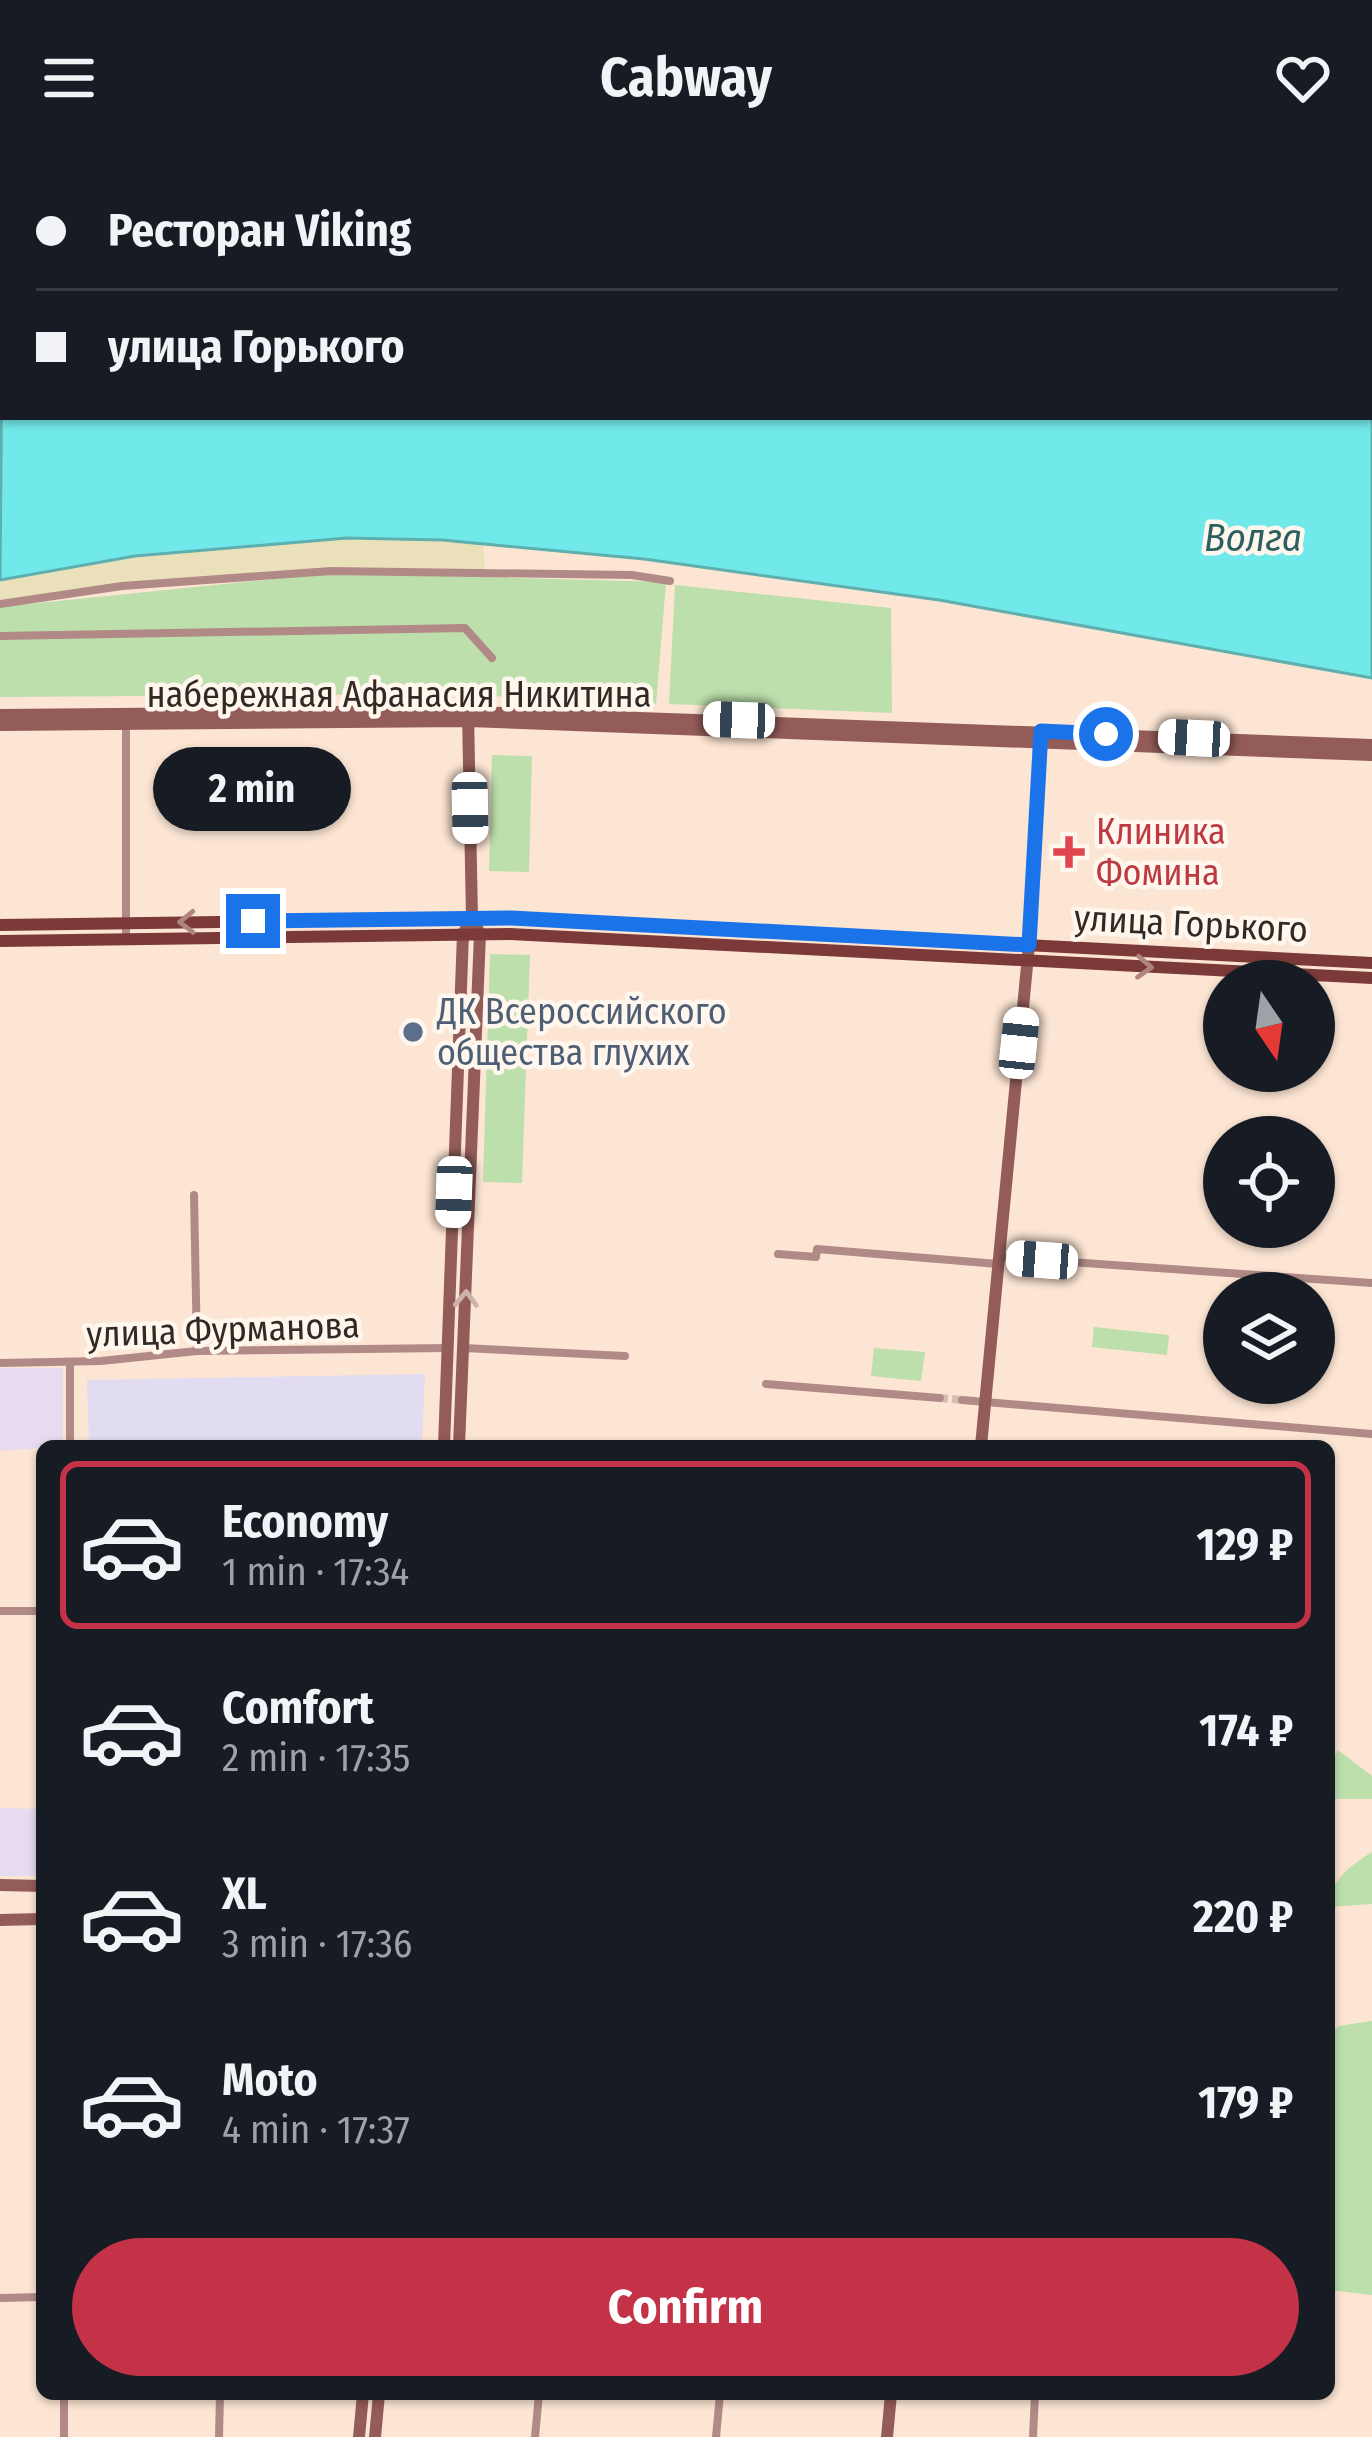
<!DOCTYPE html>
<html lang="en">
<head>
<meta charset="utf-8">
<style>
	:root { --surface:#171b24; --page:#20242c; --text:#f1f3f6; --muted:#9ea1a6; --line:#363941; --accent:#c33246 }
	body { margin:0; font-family:"Fira Sans Condensed",sans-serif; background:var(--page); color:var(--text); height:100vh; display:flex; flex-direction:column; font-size:45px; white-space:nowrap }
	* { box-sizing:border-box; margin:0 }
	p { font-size:39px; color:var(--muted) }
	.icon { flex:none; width:66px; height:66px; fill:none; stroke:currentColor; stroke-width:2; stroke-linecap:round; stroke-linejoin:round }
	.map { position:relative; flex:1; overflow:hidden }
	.sheet { position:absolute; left:36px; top:1284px; width:1299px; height:960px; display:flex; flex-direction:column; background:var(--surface); border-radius:18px; box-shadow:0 3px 9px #0004 }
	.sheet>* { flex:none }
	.hud { position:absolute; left:0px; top:0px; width:1374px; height:264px; box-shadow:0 3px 9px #0004; display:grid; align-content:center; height:264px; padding:0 36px; background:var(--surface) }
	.needle { width:78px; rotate:167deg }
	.fabs { position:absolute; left:1203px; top:804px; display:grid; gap:24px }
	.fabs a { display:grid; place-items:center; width:132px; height:132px; border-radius:50%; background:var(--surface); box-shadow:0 3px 9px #0004; font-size:60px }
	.end { position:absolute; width:54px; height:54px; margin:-27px; border:15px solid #1a73e8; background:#fff; box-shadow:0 0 0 6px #fff }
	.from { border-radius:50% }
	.bubble { position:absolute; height:84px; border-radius:42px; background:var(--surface); box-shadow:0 3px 9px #0004; font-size:39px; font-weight:700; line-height:84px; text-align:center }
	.car { position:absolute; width:36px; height:72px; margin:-36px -18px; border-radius:15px; box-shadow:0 0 9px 3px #0007; background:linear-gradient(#fff 24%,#345 0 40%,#fff 0 76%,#345 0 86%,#fff 0) }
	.hud b { display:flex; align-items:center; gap:42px; height:114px; font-size:45px }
	.hud b+b { border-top:3px solid var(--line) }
	.hud i { width:30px; height:30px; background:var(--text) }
	ul { padding:21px 0 0; list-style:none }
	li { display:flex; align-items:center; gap:36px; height:168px; margin:0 24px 18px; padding:0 12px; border:6px solid transparent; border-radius:18px }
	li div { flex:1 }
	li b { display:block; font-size:45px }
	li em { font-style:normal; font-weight:700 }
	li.on { border-color:var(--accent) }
	li>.icon { width:108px; height:108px; stroke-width:1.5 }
	.action { display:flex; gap:24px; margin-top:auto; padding:24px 36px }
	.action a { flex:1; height:138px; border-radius:72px; background:var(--accent); color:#fff; font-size:48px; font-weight:700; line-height:138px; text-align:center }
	header { display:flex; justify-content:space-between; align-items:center; height:156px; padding:0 36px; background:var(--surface); font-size:54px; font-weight:700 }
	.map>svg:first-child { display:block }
	.commercial { fill:#e6dbf0 }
	.medical { fill:#e2dcf2 }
	.green { fill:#bcdfac }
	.sand { fill:#eae1bb }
	.water { fill:#71e8e9; stroke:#5eafad; stroke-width:3 }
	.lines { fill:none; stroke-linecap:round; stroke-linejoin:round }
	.street-tunnel { stroke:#d3bfb0; stroke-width:8; stroke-dasharray:8 4; stroke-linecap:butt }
	.street { stroke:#b18a87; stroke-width:8 }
	.secondary { stroke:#935c58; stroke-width:12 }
	.primary { stroke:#7b3a37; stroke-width:12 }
	.oneway { stroke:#b08580 }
	.oneway2 { stroke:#ceb1aa }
	.route { stroke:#1a73e8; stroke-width:15 }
	.health-dot { fill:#e0444e; stroke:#fff6ee; stroke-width:4.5 }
	.service-dot { fill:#5c6f8a; stroke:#fff6ee; stroke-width:4.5 }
	.labels { text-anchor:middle; stroke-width:9; stroke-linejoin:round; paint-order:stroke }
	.street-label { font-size:36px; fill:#312922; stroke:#fff6ee }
	.health-label { font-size:36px; fill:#be3a42; stroke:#fff6ee; text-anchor:start }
	.service-label { font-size:36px; fill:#4e5e75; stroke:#fff6ee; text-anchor:start }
	.water-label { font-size:39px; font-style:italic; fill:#2c5f5f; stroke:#fff6ee }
</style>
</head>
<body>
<header><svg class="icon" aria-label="menu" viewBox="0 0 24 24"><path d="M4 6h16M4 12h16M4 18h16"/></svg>Cabway<svg class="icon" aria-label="heart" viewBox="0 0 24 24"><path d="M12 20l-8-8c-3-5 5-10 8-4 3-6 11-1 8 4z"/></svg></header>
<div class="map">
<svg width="1372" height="2281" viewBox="0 0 1372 2281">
	<rect width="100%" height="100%" fill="#fce5d3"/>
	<g class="commercial">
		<path d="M0,1212H63V1290L0,1295Z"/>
		<path d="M0,1652L42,1653V1720H0Z"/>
	</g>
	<path class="medical" d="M425,1218L422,1290H89L87,1224Z"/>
	<g class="green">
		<path d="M331,417L666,426L656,548L446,538L0,541V451Z"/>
		<path d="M675,429L891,452L892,557L669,548Z"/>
		<path d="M492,599L532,600L529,716L489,715Z"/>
		<path d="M490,798L530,799L522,1027L483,1026Z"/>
		<path d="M1094,1171L1169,1179L1167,1199L1092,1191Z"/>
		<path d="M874,1192L925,1196L921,1225L871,1220Z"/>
		<path d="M1338,1594L1372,1620V1643H1334L1330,1607Z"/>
		<path d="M1372,1696V1748L1329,1751C1329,1725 1351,1709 1372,1696Z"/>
		<path d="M1372,1865V2139L1329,2134V1883L1338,1870Z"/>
	</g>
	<path class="sand" d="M347,382L483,387L485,415L331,413L0,447V424L77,407Z"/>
	<path class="water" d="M3,65V261H1371L1372,145V522L939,444L644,403L442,384L347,382L135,400L0,424Z"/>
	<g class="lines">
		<path class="street-tunnel" d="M940,1242L962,1244"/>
		<g class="street">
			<path d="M0,448L122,430L331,415L632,419L670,425"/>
			<path d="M0,480L465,472L492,502"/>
			<path d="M126,783V568"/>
			<path d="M194,1039L197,1195"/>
			<path d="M778,1098L816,1101L817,1093L998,1108"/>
			<path d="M999,1101L1372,1127"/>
			<path d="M464,1192L625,1200"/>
			<path d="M0,1207L101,1205L197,1195L448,1192"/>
			<path d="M766,1228L940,1242"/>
			<path d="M962,1244L1372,1278"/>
			<path d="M70,1290V1206"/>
			<path d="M0,1455H42"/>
			<path d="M0,2142L42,2141"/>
			<path d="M64,2281V2238"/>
			<path d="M219,2281L220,2238"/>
			<path d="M535,2281L539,2238"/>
			<path d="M716,2281L720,2238"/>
			<path d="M1033,2281L1035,2238"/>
		</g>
		<g class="secondary">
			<path d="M0,559L450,555L1372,589"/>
			<path d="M0,569L468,565L1372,599"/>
			<path d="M444,1290L463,778L472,762"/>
			<path d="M459,1290L480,778L472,762L468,557"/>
			<path d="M981,1290L1029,789L1041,582"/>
			<path d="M0,1729L42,1730"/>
			<path d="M0,1764L42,1763"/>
			<path d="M359,2281L363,2238"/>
			<path d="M375,2281L379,2238"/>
			<path d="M887,2281L891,2238"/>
		</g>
		<g class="primary">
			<path d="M0,769L511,762L1372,807"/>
			<path d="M0,785L510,778L1372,822"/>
		</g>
	</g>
	<defs><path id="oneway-chevron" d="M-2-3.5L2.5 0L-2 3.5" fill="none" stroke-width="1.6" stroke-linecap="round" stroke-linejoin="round" transform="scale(3)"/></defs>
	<g class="oneway">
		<use href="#oneway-chevron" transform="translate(187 766) rotate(179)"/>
		<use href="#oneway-chevron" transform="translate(1144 811) rotate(3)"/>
	</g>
	<use class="oneway2" href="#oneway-chevron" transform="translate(466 1143) rotate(-88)"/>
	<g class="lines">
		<path class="route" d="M253,765L511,762L1029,789L1041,575L1106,578"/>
	</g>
	<path class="health-dot" d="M1063 678h12v12h12v12h-12v12h-12v-12h-12v-12h12z"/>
	<circle class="service-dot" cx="413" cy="876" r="12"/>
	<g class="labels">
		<g class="street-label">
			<text x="399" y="551">набережная Афанасия Никитина</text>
			<text transform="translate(1191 767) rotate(3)" y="13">улица Горького</text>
			<text transform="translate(223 1173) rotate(-2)" y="13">улица Фурманова</text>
		</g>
		<g class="health-label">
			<text x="1096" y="688">Клиника<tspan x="1096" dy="41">Фомина</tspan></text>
		</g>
		<g class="service-label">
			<text x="437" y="868">ДК Всероссийского<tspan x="437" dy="41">общества глухих</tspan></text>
		</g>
		<g class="water-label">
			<text x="1253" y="395">Волга</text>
		</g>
	</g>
</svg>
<div class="fabs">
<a><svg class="needle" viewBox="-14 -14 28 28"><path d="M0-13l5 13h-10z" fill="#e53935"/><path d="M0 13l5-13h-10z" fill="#9ea1a6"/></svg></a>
<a><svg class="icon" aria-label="locate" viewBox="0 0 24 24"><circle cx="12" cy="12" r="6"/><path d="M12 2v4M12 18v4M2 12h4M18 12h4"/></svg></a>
<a><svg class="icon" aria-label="layers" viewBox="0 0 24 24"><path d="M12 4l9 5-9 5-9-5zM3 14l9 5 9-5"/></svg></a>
</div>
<i class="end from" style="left:1106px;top:578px"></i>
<i class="end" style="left:253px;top:765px"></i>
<div class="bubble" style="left:153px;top:591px;width:198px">2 min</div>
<i class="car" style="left:739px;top:564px;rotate:272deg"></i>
<i class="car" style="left:1194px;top:582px;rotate:273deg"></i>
<i class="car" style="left:470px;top:652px;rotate:179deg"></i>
<i class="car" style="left:1019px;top:887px;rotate:6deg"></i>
<i class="car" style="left:454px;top:1036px;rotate:182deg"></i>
<i class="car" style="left:1042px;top:1104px;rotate:274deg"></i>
<div class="hud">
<b><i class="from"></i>Ресторан Viking</b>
<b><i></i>улица Горького</b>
</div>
<section class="sheet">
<ul>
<li class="on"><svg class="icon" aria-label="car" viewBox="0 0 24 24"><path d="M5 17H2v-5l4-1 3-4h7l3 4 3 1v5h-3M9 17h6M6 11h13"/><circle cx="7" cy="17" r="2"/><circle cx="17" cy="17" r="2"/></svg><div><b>Economy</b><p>1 min · 17:34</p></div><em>129 ₽</em></li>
<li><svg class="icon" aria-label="car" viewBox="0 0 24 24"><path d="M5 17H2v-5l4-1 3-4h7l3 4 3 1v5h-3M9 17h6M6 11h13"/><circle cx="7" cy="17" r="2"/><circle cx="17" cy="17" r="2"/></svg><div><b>Comfort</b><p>2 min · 17:35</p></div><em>174 ₽</em></li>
<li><svg class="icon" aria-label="car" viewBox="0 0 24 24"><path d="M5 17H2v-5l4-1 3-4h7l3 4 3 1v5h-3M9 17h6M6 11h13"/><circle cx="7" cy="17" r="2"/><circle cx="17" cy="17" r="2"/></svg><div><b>XL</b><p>3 min · 17:36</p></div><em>220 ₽</em></li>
<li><svg class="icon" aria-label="car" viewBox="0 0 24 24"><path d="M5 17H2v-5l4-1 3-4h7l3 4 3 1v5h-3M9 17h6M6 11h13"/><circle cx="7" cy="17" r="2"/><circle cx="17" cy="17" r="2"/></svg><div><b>Moto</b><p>4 min · 17:37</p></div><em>179 ₽</em></li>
</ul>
<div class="action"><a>Confirm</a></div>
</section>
</div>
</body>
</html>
